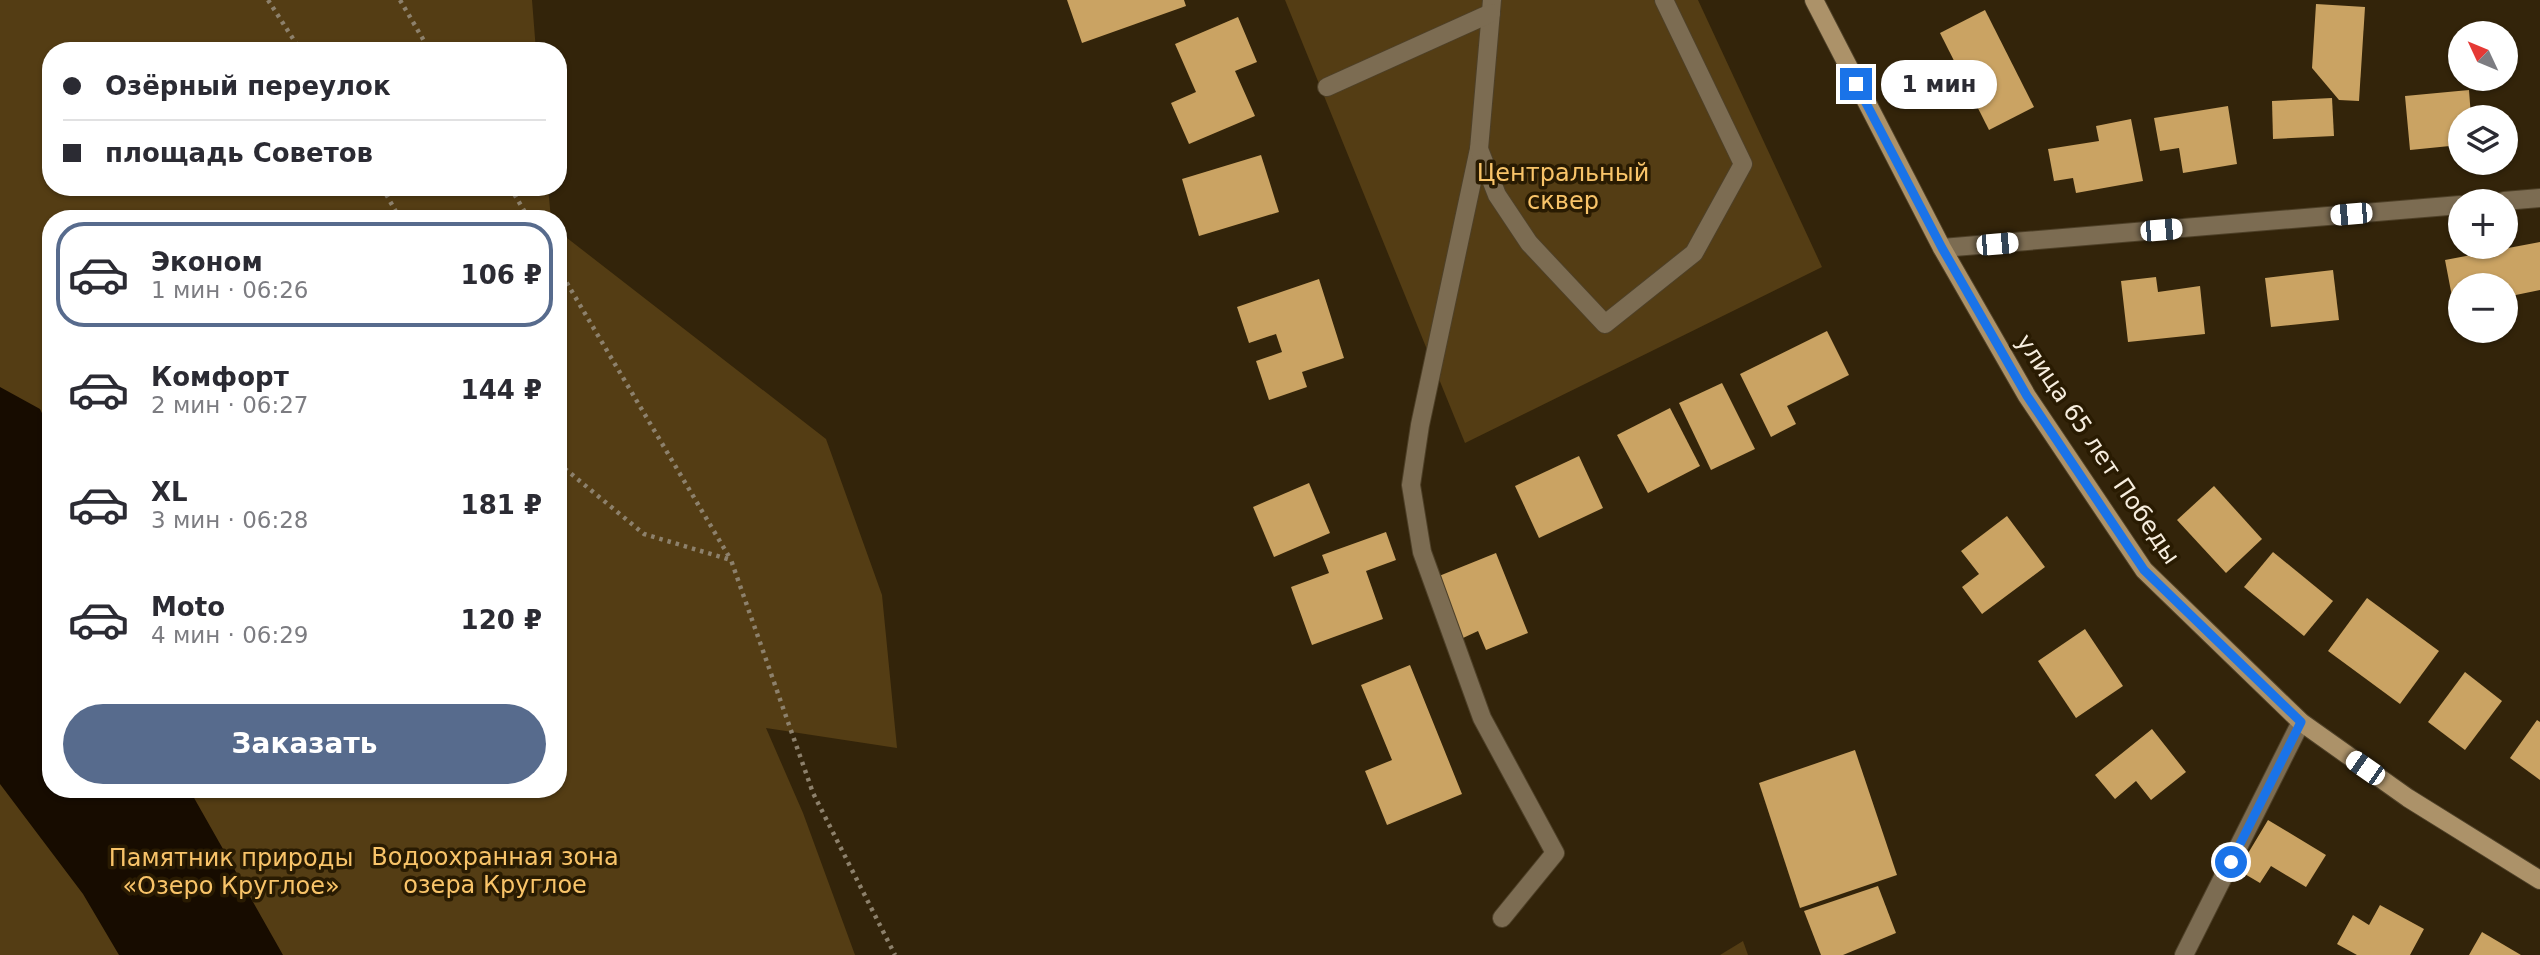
<!DOCTYPE html>
<html lang="ru">
<head>
<meta charset="utf-8">
<style>
	:root { --surface:#fff; --page:#f2f2f3; --text:#2b2b33; --muted:#7c7c81; --line:#e1e1e2; --accent:#576b8d }
	body { margin:0; font-family:"DejaVu Sans",sans-serif; background:var(--page); color:var(--text); height:100vh; display:flex; flex-direction:column; font-size:26px; white-space:nowrap }
	* { box-sizing:border-box; margin:0 }
	p { font-size:23px; color:var(--muted) }
	.icon { flex:none; width:38px; height:38px; fill:none; stroke:currentColor; stroke-width:2; stroke-linecap:round; stroke-linejoin:round }
	.map { position:relative; flex:1; overflow:hidden }
	.side { position:absolute; left:42px; top:210px; width:525px; height:588px; display:flex; flex-direction:column; background:var(--surface); border-radius:28px; box-shadow:0 2px 5px #0004 }
	.side>* { flex:none }
	.guide { position:absolute; left:42px; top:42px; width:525px; height:154px; border-radius:28px; box-shadow:0 2px 5px #0004; display:grid; align-content:center; height:154px; padding:0 21px; background:var(--surface) }
	.needle { width:46px; rotate:314deg }
	.tools { position:absolute; left:2448px; top:21px; display:grid; gap:14px }
	.tools a { display:grid; place-items:center; width:70px; height:70px; border-radius:50%; background:var(--surface); box-shadow:0 2px 5px #0004; font-size:35px }
	.end { position:absolute; width:32px; height:32px; margin:-16px; border:9px solid #1a73e8; background:#fff; box-shadow:0 0 0 4px #fff }
	.from { border-radius:50% }
	.bubble { position:absolute; height:49px; border-radius:24px; background:var(--surface); box-shadow:0 2px 5px #0004; font-size:23px; font-weight:700; line-height:49px; text-align:center }
	.car { position:absolute; width:21px; height:42px; margin:-21px -10px; border-radius:9px; box-shadow:0 0 5px 2px #0007; background:linear-gradient(#fff 24%,#345 0 40%,#fff 0 76%,#345 0 86%,#fff 0) }
	.guide b { display:flex; align-items:center; gap:24px; height:66px; font-size:26px }
	.guide b+b { border-top:2px solid var(--line) }
	.guide i { width:18px; height:18px; background:var(--text) }
	ul { padding:12px 0 0; list-style:none }
	li { display:flex; align-items:center; gap:21px; height:105px; margin:0 14px 10px; padding:0 7px; border:4px solid transparent; border-radius:28px }
	li div { flex:1 }
	li b { display:block; font-size:26px }
	li em { font-style:normal; font-weight:700 }
	li.active { border-color:var(--accent) }
	li>.icon { width:63px; height:63px; stroke-width:1.5 }
	.button { display:flex; gap:14px; margin-top:auto; padding:14px 21px }
	.button a { flex:1; height:80px; border-radius:42px; background:var(--accent); color:#fff; font-size:28px; font-weight:700; line-height:80px; text-align:center }
	.map>svg:first-child { display:block }
	.green { fill:#543d14 }
	.water { fill:#170c00 }
	.building { fill:#caa363 }
	.lines { fill:none; stroke-linecap:round; stroke-linejoin:round }
	.lane-casing { stroke:#4e4028; stroke-width:20 }
	.street-casing { stroke:#4e4028; stroke-width:20 }
	.secondary-casing { stroke:#4e4028; stroke-width:20 }
	.path { stroke:#8d816c; stroke-width:4.5; stroke-dasharray:3.5 5; stroke-linecap:butt }
	.lane { stroke:#7c6c52; stroke-width:18 }
	.street { stroke:#7c6c52; stroke-width:18 }
	.secondary { stroke:#ac9269; stroke-width:18 }
	.route { stroke:#1a73e8; stroke-width:9 }
	.labels { text-anchor:middle; stroke-width:7; stroke-linejoin:round; paint-order:stroke }
	.park-label { font-size:24px; fill:#f9c469; stroke:#291b02 }
	.street-label { font-size:24px; fill:#f6edde; stroke:#291b02 }
</style>
</head>
<body>
<div class="map">
<svg width="2540" height="955" viewBox="0 0 2540 955">
	<rect width="100%" height="100%" fill="#33240a"/>
	<g class="green">
		<path d="M0,0H532L536,51H51V187H548L551,219H51V789H558V231L826,439L882,595L897,748L766,728L803,813L855,955H0Z"/>
		<path d="M1285,0H1698L1822,267L1465,443Z"/>
		<path d="M1743,941L1748,955H1720Z"/>
	</g>
	<path class="water" d="M0,387L40,409L51,432V789H189L283,955H119L83,894L0,784Z"/>
	<g class="building">
		<path d="M1067,0H1184L1186,6L1082,43Z"/>
		<path d="M2316,4L2365,7L2359,101L2339,100L2312,68Z"/>
		<path d="M1985,10L2034,107L1989,130L1940,33Z"/>
		<path d="M1238,17L1257,62L1235,71L1255,116L1189,144L1171,103L1196,92L1175,44Z"/>
		<path d="M2469,90L2471,117H2460V145L2410,150L2405,96Z"/>
		<path d="M2332,98L2334,136L2273,139L2272,101Z"/>
		<path d="M2228,106L2237,164L2183,173L2179,148L2160,151L2154,118Z"/>
		<path d="M2131,119L2143,181L2076,193L2073,178L2054,181L2048,149L2099,141L2096,126Z"/>
		<path d="M1261,155L1279,212L1199,236L1182,179Z"/>
		<path d="M2540,242V290L2506,297V285H2460V306L2454,307L2445,260Z"/>
		<path d="M2333,270L2339,320L2271,327L2265,278Z"/>
		<path d="M2156,277L2158,292L2200,286L2205,334L2128,342L2121,281Z"/>
		<path d="M1319,279L1344,358L1302,372L1307,387L1269,400L1256,361L1282,352L1276,334L1249,343L1237,307Z"/>
		<path d="M1827,331L1849,375L1787,406L1796,424L1771,437L1740,374Z"/>
		<path d="M1722,383L1755,449L1711,470L1679,403Z"/>
		<path d="M1670,408L1700,466L1648,493L1617,435Z"/>
		<path d="M1579,456L1603,508L1539,538L1515,486Z"/>
		<path d="M1309,483L1330,533L1274,557L1253,507Z"/>
		<path d="M2214,486L2262,539L2226,573L2177,520Z"/>
		<path d="M2007,516L2045,567L1982,614L1962,587L1979,574L1961,551Z"/>
		<path d="M1386,532L1396,560L1366,571L1383,619L1312,645L1291,587L1329,573L1322,555Z"/>
		<path d="M2273,552L2333,601L2304,636L2244,587Z"/>
		<path d="M1496,553L1528,633L1486,650L1478,631L1463,638L1439,576Z"/>
		<path d="M2367,598L2439,651L2400,704L2328,651Z"/>
		<path d="M2085,629L2123,686L2076,718L2038,661Z"/>
		<path d="M1410,665L1462,794L1387,825L1365,771L1392,760L1361,685Z"/>
		<path d="M2465,672L2502,701L2465,750L2428,722Z"/>
		<path d="M2537,720L2540,722V780L2510,758Z"/>
		<path d="M2152,729L2186,772L2151,800L2136,781L2115,799L2095,775Z"/>
		<path d="M1855,750L1897,875L1800,908L1759,783Z"/>
		<path d="M2268,820L2326,855L2306,887L2271,866L2260,883L2238,870Z"/>
		<path d="M1878,886L1896,933L1843,955H1821L1804,911Z"/>
		<path d="M2380,905L2424,929L2410,955H2357L2337,944L2353,915L2369,925Z"/>
		<path d="M2482,932L2521,955H2469Z"/>
	</g>
	<g class="lines">
		<defs>
			<g id="lane">
				<path d="M1492,0L1479,149L1420,425L1411,485L1422,552L1482,718L1555,853L1502,918"/>
				<path d="M1327,87L1491,13"/>
				<path d="M1479,149L1497,195L1529,243L1605,324L1694,253L1743,164L1664,0"/>
			</g>
			<g id="street">
				<path d="M2504,201L2540,198"/>
				<path d="M1942,248L2460,205"/>
				<path d="M2184,955L2301,722"/>
			</g>
			<path id="secondary" d="M1814,0L1942,248L2027,396L2144,570L2301,722L2408,798L2540,880"/>
		</defs>
		<use href="#lane" class="lane-casing"/>
		<use href="#street" class="street-casing"/>
		<use href="#secondary" class="secondary-casing"/>
		<g class="path">
			<path d="M268,0L301,51"/>
			<path d="M400,0L430,51"/>
			<path d="M382,187L400,219"/>
			<path d="M510,187L529,219"/>
			<path d="M558,268L731,560"/>
			<path d="M558,463L644,534L731,560L813,793L895,955"/>
		</g>
		<use href="#lane" class="lane"/>
		<use href="#street" class="street"/>
		<use href="#secondary" class="secondary"/>
	</g>
	<g class="lines">
		<path class="route" d="M1856,84L1942,248L2027,396L2144,570L2301,722L2231,862"/>
	</g>
	<g class="labels">
		<g class="park-label">
			<text x="1563" y="181">Центральный<tspan x="1563" dy="28">сквер</tspan></text>
			<text x="495" y="865">Водоохранная зона<tspan x="495" dy="28">озера Круглое</tspan></text>
			<text x="231" y="866">Памятник природы<tspan x="231" dy="28">«Озеро Круглое»</tspan></text>
		</g>
		<g class="street-label">
			<text transform="translate(2098 449) rotate(56)" y="8">улица 65 лет Победы</text>
		</g>
	</g>
</svg>
<div class="tools">
<a><svg class="needle" viewBox="-14 -14 28 28"><path d="M0-13l5 13h-10z" fill="#e53935"/><path d="M0 13l5-13h-10z" fill="#7c7c81"/></svg></a>
<a><svg class="icon" aria-label="layers" viewBox="0 0 24 24"><path d="M12 4l9 5-9 5-9-5zM3 14l9 5 9-5"/></svg></a>
<a>+</a>
<a>−</a>
</div>
<i class="end from" style="left:2231px;top:862px"></i>
<i class="end" style="left:1856px;top:84px"></i>
<div class="bubble" style="left:1881px;top:60px;width:116px">1 мин</div>
<i class="car" style="left:2351px;top:214px;rotate:265deg"></i>
<i class="car" style="left:2161px;top:230px;rotate:85deg"></i>
<i class="car" style="left:1997px;top:244px;rotate:85deg"></i>
<i class="car" style="left:2365px;top:768px;rotate:305deg"></i>
<div class="guide">
<b><i class="from"></i>Озёрный переулок</b>
<b><i></i>площадь Советов</b>
</div>
<section class="side">
<ul>
<li class="active"><svg class="icon" aria-label="car" viewBox="0 0 24 24"><path d="M5 17H2v-5l4-1 3-4h7l3 4 3 1v5h-3M9 17h6M6 11h13"/><circle cx="7" cy="17" r="2"/><circle cx="17" cy="17" r="2"/></svg><div><b>Эконом</b><p>1 мин · 06:26</p></div><em>106 ₽</em></li>
<li><svg class="icon" aria-label="car" viewBox="0 0 24 24"><path d="M5 17H2v-5l4-1 3-4h7l3 4 3 1v5h-3M9 17h6M6 11h13"/><circle cx="7" cy="17" r="2"/><circle cx="17" cy="17" r="2"/></svg><div><b>Комфорт</b><p>2 мин · 06:27</p></div><em>144 ₽</em></li>
<li><svg class="icon" aria-label="car" viewBox="0 0 24 24"><path d="M5 17H2v-5l4-1 3-4h7l3 4 3 1v5h-3M9 17h6M6 11h13"/><circle cx="7" cy="17" r="2"/><circle cx="17" cy="17" r="2"/></svg><div><b>XL</b><p>3 мин · 06:28</p></div><em>181 ₽</em></li>
<li><svg class="icon" aria-label="car" viewBox="0 0 24 24"><path d="M5 17H2v-5l4-1 3-4h7l3 4 3 1v5h-3M9 17h6M6 11h13"/><circle cx="7" cy="17" r="2"/><circle cx="17" cy="17" r="2"/></svg><div><b>Moto</b><p>4 мин · 06:29</p></div><em>120 ₽</em></li>
</ul>
<div class="button"><a>Заказать</a></div>
</section>
</div>
</body>
</html>
